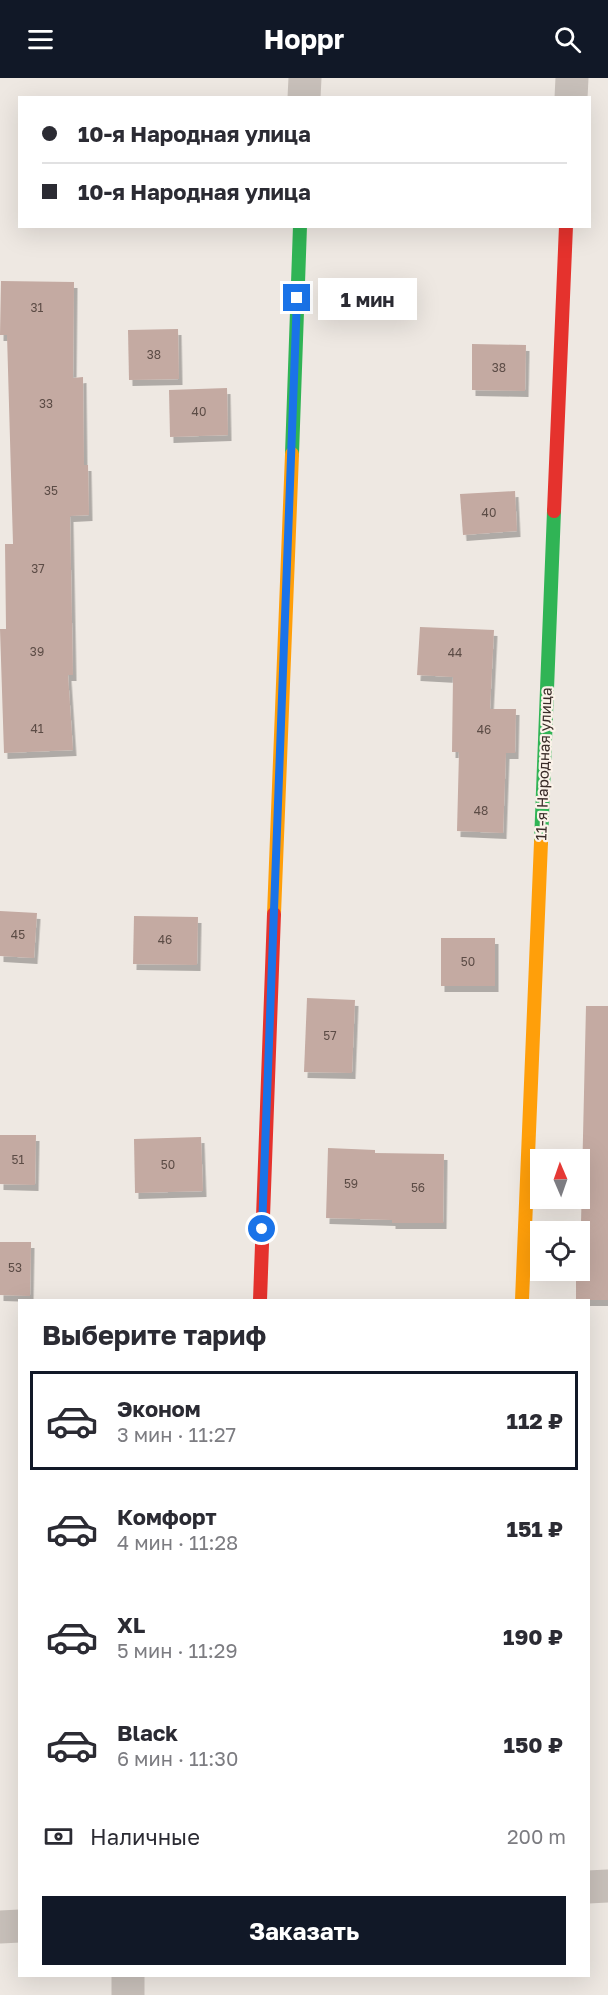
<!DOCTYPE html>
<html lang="ru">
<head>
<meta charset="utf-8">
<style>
	:root { --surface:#fff; --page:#f2f2f3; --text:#2b2b33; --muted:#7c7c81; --line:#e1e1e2; --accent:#111827 }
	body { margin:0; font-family:"Golos Text",sans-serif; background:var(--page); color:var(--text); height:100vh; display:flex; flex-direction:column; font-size:22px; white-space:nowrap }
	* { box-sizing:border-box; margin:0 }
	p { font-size:20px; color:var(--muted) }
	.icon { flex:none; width:33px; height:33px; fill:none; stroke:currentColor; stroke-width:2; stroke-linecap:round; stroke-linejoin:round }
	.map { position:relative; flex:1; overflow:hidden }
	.sheet { position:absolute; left:18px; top:1221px; width:572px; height:678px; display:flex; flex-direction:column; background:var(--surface); border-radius:0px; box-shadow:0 6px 24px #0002 }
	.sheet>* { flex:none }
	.top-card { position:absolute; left:18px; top:18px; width:573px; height:132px; border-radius:0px; box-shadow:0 6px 24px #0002; display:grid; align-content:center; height:132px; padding:0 24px; background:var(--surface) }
	.needle { width:39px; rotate:358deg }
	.controls { position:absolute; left:530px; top:1071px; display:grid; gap:12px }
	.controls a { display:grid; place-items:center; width:60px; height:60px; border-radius:0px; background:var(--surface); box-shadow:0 6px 24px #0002; font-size:30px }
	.end { position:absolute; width:27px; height:27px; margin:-14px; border:8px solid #1a73e8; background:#fff; box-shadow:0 0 0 3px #fff }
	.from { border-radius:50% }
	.bubble { position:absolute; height:42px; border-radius:0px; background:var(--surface); box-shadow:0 6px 24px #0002; font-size:20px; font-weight:700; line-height:42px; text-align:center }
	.top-card b { display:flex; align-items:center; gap:21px; height:57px; font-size:22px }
	.top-card b+b { border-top:2px solid var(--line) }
	.top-card i { width:15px; height:15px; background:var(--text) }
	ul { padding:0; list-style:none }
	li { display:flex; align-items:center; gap:18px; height:99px; margin:0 12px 9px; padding:0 12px; border:3px solid transparent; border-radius:0px }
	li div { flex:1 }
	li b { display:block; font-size:22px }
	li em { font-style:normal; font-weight:700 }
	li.on { border-color:var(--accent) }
	li>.icon { width:54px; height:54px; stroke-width:1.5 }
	h2 { padding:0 24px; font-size:27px; line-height:72px }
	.pay { display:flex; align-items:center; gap:15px; height:66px; padding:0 24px; font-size:22px }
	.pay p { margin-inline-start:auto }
	.primary-button { display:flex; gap:12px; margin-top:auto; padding:12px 24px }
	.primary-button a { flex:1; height:69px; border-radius:0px; background:var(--accent); color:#fff; font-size:24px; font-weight:700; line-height:69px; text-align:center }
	header { display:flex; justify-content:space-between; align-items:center; height:78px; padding:0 24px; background:var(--accent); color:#fff; font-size:27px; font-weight:700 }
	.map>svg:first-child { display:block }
	.building { fill:#c4aaa2; filter:url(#shadow) }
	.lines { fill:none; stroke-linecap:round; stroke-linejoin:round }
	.street { stroke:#c8c0ba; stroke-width:33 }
	.fast { stroke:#30b455; stroke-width:14 }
	.slow { stroke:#ff9f0a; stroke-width:14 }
	.jam { stroke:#e5322d; stroke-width:14 }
	.route { stroke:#1a73e8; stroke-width:8 }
	.labels { text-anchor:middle; stroke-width:4.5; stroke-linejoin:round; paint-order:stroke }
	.number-label { font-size:12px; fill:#5c4c46 }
	.street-label { font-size:15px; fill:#392c28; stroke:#fbf2e9 }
</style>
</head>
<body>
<header><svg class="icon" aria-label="menu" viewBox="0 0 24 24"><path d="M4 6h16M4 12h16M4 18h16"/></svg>Hoppr<svg class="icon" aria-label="search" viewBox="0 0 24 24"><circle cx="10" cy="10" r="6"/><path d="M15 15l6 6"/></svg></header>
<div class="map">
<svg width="608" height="1917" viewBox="0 0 608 1917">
	<defs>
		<filter id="shadow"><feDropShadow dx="3.5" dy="6" stdDeviation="0" flood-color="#0004"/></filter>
	</defs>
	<rect width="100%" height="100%" fill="#eee8e2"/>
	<g class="building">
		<path d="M1,203L74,204L73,300L83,299L84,387H88L89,437L70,438L73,597H68L73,672L4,675L0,551H6L5,466H13L7,257H0Z"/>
		<path d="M178,251L179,301L129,302L128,252Z"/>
		<path d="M472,266L526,267L525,313L472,312Z"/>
		<path d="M227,310L228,357L170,359L169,312Z"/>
		<path d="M515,413L517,453L463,457L460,416Z"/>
		<path d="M420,549L494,552L490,631H516L515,675H506L503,755L457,753L459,674H452L453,599L417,597Z"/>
		<path d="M0,833L37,835L34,880L0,878Z"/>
		<path d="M134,838L198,839L197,887L133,886Z"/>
		<rect x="441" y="860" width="54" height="48"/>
		<path d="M307,920L355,922L352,995L304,994Z"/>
		<path d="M586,928H608V1222H576V1192H579L580,1189Z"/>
		<path d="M0,1057H36L35,1107L0,1106Z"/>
		<path d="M201,1059L203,1113L135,1115L134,1061Z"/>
		<path d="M328,1070L375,1072V1075L444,1076L443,1145H392V1142L326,1140Z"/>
		<path d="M0,1164H31L30,1218L0,1217Z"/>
	</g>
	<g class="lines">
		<g class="street">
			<path d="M304,20L305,0"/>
			<path d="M571,20L572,0"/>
			<path d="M588,1809L608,1808"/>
			<path d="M0,1849L20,1848"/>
			<path d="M128,1917V1898"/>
		</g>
		<g class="fast">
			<path d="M292,376L300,148"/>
			<path d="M541,764L554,433"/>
		</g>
		<g class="slow">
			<path d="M274,836L292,376"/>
			<path d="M522,1222L541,764"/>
		</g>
		<g class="jam">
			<path d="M554,433L566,148"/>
			<path d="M260,1222L274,836"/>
		</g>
	</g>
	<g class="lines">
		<path class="route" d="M262,1151L297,220"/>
	</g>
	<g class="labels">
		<g class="number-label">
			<text x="37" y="234">31</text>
			<text x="154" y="281">38</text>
			<text x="499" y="294">38</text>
			<text x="46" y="330">33</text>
			<text x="199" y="338">40</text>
			<text x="51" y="417">35</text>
			<text x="489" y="439">40</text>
			<text x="38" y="495">37</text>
			<text x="37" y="578">39</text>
			<text x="455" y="579">44</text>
			<text x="37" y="655">41</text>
			<text x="484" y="656">46</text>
			<text x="481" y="737">48</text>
			<text x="18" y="861">45</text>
			<text x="165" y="866">46</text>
			<text x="468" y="888">50</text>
			<text x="330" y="962">57</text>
			<text x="18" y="1086">51</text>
			<text x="168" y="1091">50</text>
			<text x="351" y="1110">59</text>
			<text x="418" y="1114">56</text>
			<text x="15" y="1194">53</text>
		</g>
		<g class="street-label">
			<text transform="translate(544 686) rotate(-88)" y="5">11-я Народная улица</text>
		</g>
	</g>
</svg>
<div class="controls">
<a><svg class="needle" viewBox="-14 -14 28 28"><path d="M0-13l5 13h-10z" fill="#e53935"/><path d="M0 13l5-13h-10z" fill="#7c7c81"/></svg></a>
<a><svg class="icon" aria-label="locate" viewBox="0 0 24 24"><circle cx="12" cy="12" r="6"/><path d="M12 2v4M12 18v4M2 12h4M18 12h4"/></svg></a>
</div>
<i class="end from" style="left:262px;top:1151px"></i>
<i class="end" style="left:297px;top:220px"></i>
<div class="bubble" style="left:318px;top:200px;width:99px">1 мин</div>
<div class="top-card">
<b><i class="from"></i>10-я Народная улица</b>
<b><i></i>10-я Народная улица</b>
</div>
<section class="sheet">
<h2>Выберите тариф</h2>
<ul>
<li class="on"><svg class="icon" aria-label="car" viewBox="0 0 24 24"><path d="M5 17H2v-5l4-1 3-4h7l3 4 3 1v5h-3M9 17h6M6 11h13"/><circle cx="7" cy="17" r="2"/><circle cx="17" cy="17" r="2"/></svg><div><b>Эконом</b><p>3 мин · 11:27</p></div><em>112 ₽</em></li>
<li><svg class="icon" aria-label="car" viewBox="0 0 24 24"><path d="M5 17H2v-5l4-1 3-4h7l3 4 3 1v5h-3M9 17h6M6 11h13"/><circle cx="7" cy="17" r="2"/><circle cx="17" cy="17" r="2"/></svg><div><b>Комфорт</b><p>4 мин · 11:28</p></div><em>151 ₽</em></li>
<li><svg class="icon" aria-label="car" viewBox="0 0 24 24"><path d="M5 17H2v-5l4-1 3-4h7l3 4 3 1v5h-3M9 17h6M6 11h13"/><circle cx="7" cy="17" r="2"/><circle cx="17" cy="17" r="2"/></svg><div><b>XL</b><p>5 мин · 11:29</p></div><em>190 ₽</em></li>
<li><svg class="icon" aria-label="car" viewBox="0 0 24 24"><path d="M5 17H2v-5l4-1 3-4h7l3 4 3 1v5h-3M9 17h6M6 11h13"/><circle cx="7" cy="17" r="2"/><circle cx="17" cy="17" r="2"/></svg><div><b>Black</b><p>6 мин · 11:30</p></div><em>150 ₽</em></li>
</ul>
<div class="pay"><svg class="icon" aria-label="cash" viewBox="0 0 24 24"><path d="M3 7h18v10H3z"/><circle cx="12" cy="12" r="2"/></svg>Наличные<p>200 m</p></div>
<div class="primary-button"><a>Заказать</a></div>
</section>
</div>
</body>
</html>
